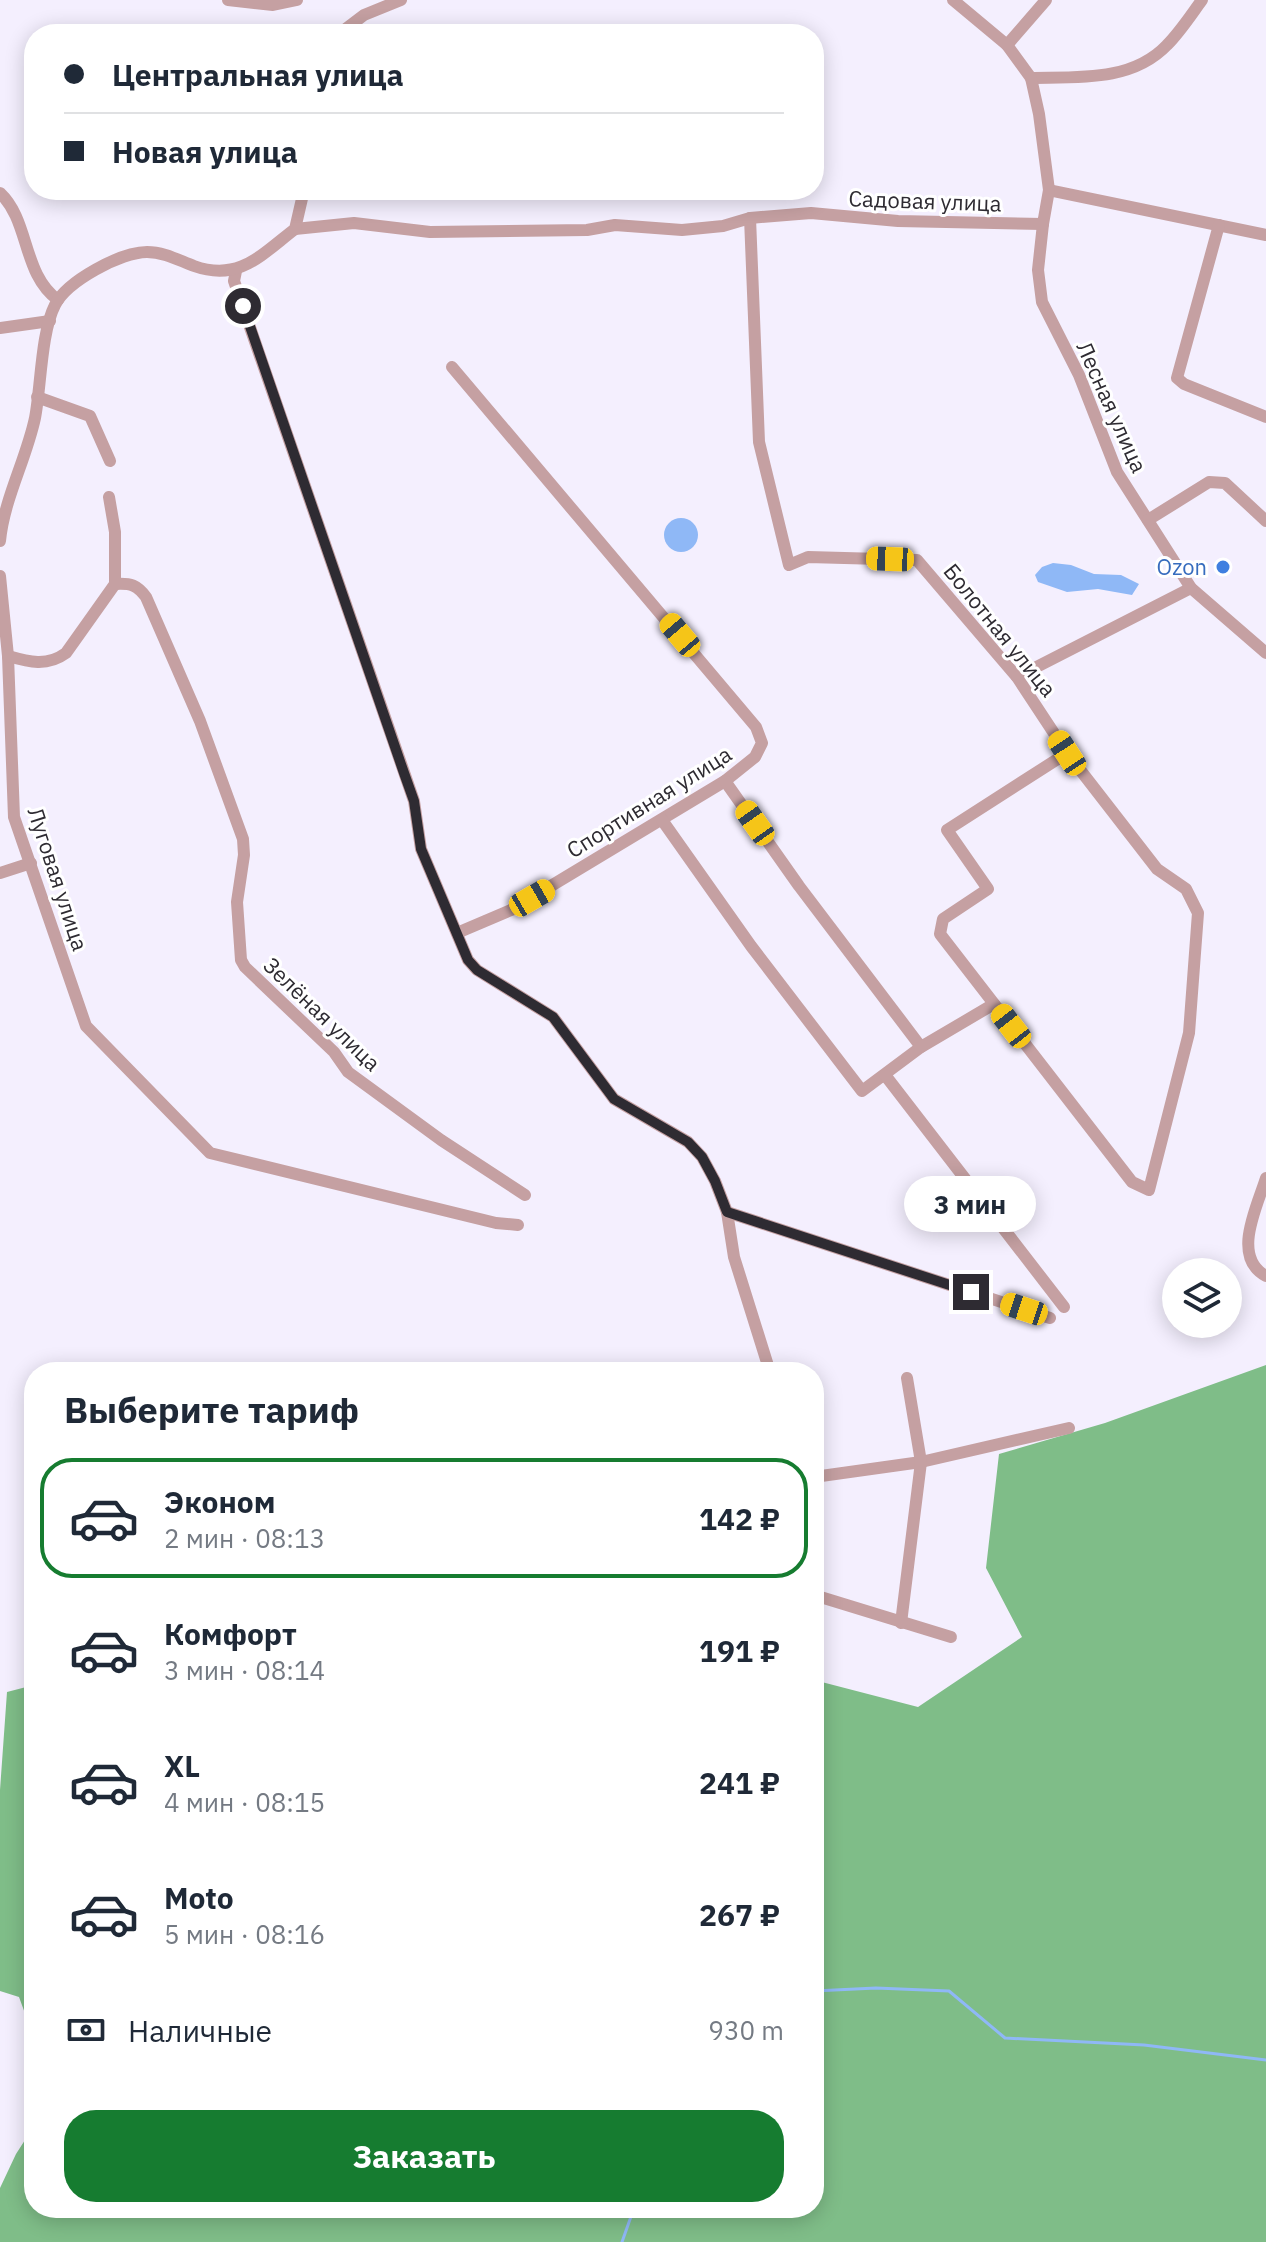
<!DOCTYPE html>
<html lang="ru">
<head>
<meta charset="utf-8">
<style>
	:root { --surface:#fff; --page:#f2f2f3; --text:#1f2937; --muted:#747a83; --line:#e0e1e3; --accent:#167c30 }
	body { margin:0; font-family:"IBM Plex Sans",sans-serif; background:var(--page); color:var(--text); height:100vh; display:flex; flex-direction:column; font-size:30px; white-space:nowrap }
	* { box-sizing:border-box; margin:0 }
	p { font-size:26px; color:var(--muted) }
	.icon { flex:none; width:44px; height:44px; fill:none; stroke:currentColor; stroke-width:2; stroke-linecap:round; stroke-linejoin:round }
	.map { position:relative; flex:1; overflow:hidden }
	.panel { position:absolute; left:24px; top:1362px; width:800px; height:856px; display:flex; flex-direction:column; background:var(--surface); border-radius:32px; box-shadow:0 4px 20px #0003 }
	.panel>* { flex:none }
	.banner { position:absolute; left:24px; top:24px; width:800px; height:176px; border-radius:32px; box-shadow:0 4px 20px #0003; display:grid; align-content:center; height:176px; padding:0 40px; background:var(--surface) }
	.controls { position:absolute; left:1162px; top:1258px; display:grid; gap:16px }
	.controls a { display:grid; place-items:center; width:80px; height:80px; border-radius:50%; background:var(--surface); box-shadow:0 4px 20px #0003; font-size:40px }
	.end { position:absolute; width:36px; height:36px; margin:-18px; border:10px solid #2e2b32; background:#fff; box-shadow:0 0 0 4px #fff }
	.from { border-radius:50% }
	.bubble { position:absolute; height:56px; border-radius:28px; background:var(--surface); box-shadow:0 4px 20px #0003; font-size:26px; font-weight:700; line-height:56px; text-align:center }
	.car { position:absolute; width:24px; height:48px; margin:-24px -12px; border-radius:10px; box-shadow:0 0 6px 2px #0007; background:linear-gradient(#f5c518 24%,#345 0 40%,#f5c518 0 76%,#345 0 86%,#f5c518 0) }
	.banner b { display:flex; align-items:center; gap:28px; height:76px; font-size:30px }
	.banner b+b { border-top:2px solid var(--line) }
	.banner i { width:20px; height:20px; background:var(--text) }
	ul { padding:0; list-style:none }
	li { display:flex; align-items:center; gap:24px; height:120px; margin:0 16px 12px; padding:0 24px; border:4px solid transparent; border-radius:32px }
	li div { flex:1 }
	li b { display:block; font-size:30px }
	li em { font-style:normal; font-weight:700 }
	li.current { border-color:var(--accent) }
	li>.icon { width:72px; height:72px; stroke-width:1.5 }
	h2 { padding:0 40px; font-size:36px; line-height:96px }
	.pay { display:flex; align-items:center; gap:20px; height:88px; padding:0 40px; font-size:30px }
	.pay p { margin-inline-start:auto }
	.button { display:flex; gap:16px; margin-top:auto; padding:16px 40px }
	.button a { flex:1; height:92px; border-radius:32px; background:var(--accent); color:#fff; font-size:32px; font-weight:700; line-height:92px; text-align:center }
	.map>svg:first-child { display:block }
	.forest { fill:#7fbd88 }
	.water { fill:#8fb8f6 }
	.lines { fill:none; stroke-linecap:round; stroke-linejoin:round }
	.stream { stroke:#8fb8f6; stroke-width:3 }
	.minor { stroke:#c5a0a2; stroke-width:12 }
	.route { stroke:#2e2b32; stroke-width:10 }
	.shop-dot { fill:#3f7fe0; stroke:#fff; stroke-width:3 }
	.labels { text-anchor:middle; stroke-width:6; stroke-linejoin:round; paint-order:stroke }
	.street-label { font-size:22px; fill:#2e2b32; stroke:#fff }
	.shop-label { font-size:22px; fill:#366cbe; stroke:#fff; text-anchor:end }
</style>
</head>
<body>
<div class="map">
<svg width="1266" height="2242" viewBox="0 0 1266 2242">
	<rect width="100%" height="100%" fill="#f4effe"/>
	<g class="forest">
		<path d="M1266,1365V2242H0V2188L16,2154L34,2126V2208H814V1680L918,1707L1022,1637L986,1568L999,1454L1105,1423Z"/>
		<path d="M34,1685V2038L19,1997L0,1991V1790L7,1692Z"/>
	</g>
	<g class="water">
		<circle cx="681" cy="535" r="17"/>
		<path d="M1053,563L1071,565L1094,574L1121,575L1139,584L1132,595L1098,589L1067,592L1038,582L1035,575L1042,567Z"/>
	</g>
	<g class="lines">
		<g class="stream">
			<path d="M814,1991L876,1988L949,1991L1005,2038L1144,2045L1266,2060"/>
			<path d="M622,2242L634,2208"/>
		</g>
		<g class="minor">
			<path d="M228,0L273,5L297,0"/>
			<path d="M339,34L364,15L401,0"/>
			<path d="M1007,45L1046,0"/>
			<path d="M1031,78C1077,77 1132,82 1167,45C1180,32 1191,15 1202,0"/>
			<path d="M1049,190L1266,235"/>
			<path d="M0,193C30,221 22,274 58,300"/>
			<path d="M750,218L759,442L789,565L808,557L917,560L1017,677L1067,753L1157,869L1186,889L1198,913L1189,1033L1149,1190L1132,1182L940,934L943,919L988,889L947,830L1067,753"/>
			<path d="M1043,224L1038,270L1042,302L1079,375L1117,472L1191,588L1266,653"/>
			<path d="M1219,225L1177,378L1184,384L1266,417"/>
			<path d="M295,229L354,223L430,232L587,230L615,225L682,230L723,226L750,218L811,213L898,221L1043,224L1049,190L1039,114L1031,78L1007,45L953,0"/>
			<path d="M236,271L234,281L414,801L421,849L468,960L477,970L553,1017L614,1099L688,1142L702,1157L715,1181L727,1212L734,1257L770,1372"/>
			<path d="M0,328L50,321"/>
			<path d="M452,367L756,727L762,743L755,757L725,781L511,910L457,933"/>
			<path d="M37,397L90,416L110,461"/>
			<path d="M1148,520L1209,482L1225,483L1266,521"/>
			<path d="M0,541C4,499 26,460 35,418C41,387 41,332 55,305C67,281 121,252 147,252C164,252 178,260 194,266C239,282 261,255 295,229L304,190"/>
			<path d="M0,576L8,656L14,817L86,1026L210,1153L496,1223L518,1225"/>
			<path d="M115,584C131,583 137,585 146,597L200,721L243,839L244,855L237,902L241,960L245,967L334,1052L348,1072L441,1140L525,1195"/>
			<path d="M8,656C29,662 47,667 66,653L115,584V532L109,497"/>
			<path d="M1017,677L1191,588"/>
			<path d="M725,781L799,886L921,1047"/>
			<path d="M662,820L751,946L862,1091L921,1047L994,1004"/>
			<path d="M0,873L31,863"/>
			<path d="M885,1075L1064,1307"/>
			<path d="M1266,1178C1257,1207 1231,1257 1266,1276"/>
			<path d="M727,1212L1050,1318"/>
			<path d="M814,1477L921,1462L1069,1428"/>
			<path d="M814,1595L951,1637"/>
			<path d="M901,1623L921,1462L907,1378"/>
		</g>
	</g>
	<g class="lines">
		<path class="route" d="M243,306L404,773L414,801L421,849L468,960L477,970L553,1017L614,1099L688,1142L702,1157L715,1181L727,1212L971,1292"/>
	</g>
	<circle class="shop-dot" cx="1223" cy="567" r="8"/>
	<g class="labels">
		<g class="street-label">
			<text transform="translate(925 201) rotate(2)" y="8">Садовая улица</text>
			<text transform="translate(1112 407) rotate(66)" y="8">Лесная улица</text>
			<text transform="translate(1000 630) rotate(51)" y="8">Болотная улица</text>
			<text transform="translate(649 802) rotate(-32)" y="8">Спортивная улица</text>
			<text transform="translate(58 879) rotate(72)" y="8">Луговая улица</text>
			<text transform="translate(322 1014) rotate(44)" y="8">Зелёная улица</text>
		</g>
		<g class="shop-label">
			<text x="1207" y="575">Ozon</text>
		</g>
	</g>
</svg>
<div class="controls">
<a><svg class="icon" aria-label="layers" viewBox="0 0 24 24"><path d="M12 4l9 5-9 5-9-5zM3 14l9 5 9-5"/></svg></a>
</div>
<i class="end from" style="left:243px;top:306px"></i>
<i class="end" style="left:971px;top:1292px"></i>
<div class="bubble" style="left:904px;top:1176px;width:132px">3 мин</div>
<i class="car" style="left:890px;top:559px;rotate:272deg"></i>
<i class="car" style="left:680px;top:635px;rotate:320deg"></i>
<i class="car" style="left:1067px;top:753px;rotate:327deg"></i>
<i class="car" style="left:755px;top:823px;rotate:325deg"></i>
<i class="car" style="left:532px;top:898px;rotate:60deg"></i>
<i class="car" style="left:1011px;top:1026px;rotate:322deg"></i>
<i class="car" style="left:1024px;top:1309px;rotate:288deg"></i>
<div class="banner">
<b><i class="from"></i>Центральная улица</b>
<b><i></i>Новая улица</b>
</div>
<section class="panel">
<h2>Выберите тариф</h2>
<ul>
<li class="current"><svg class="icon" aria-label="car" viewBox="0 0 24 24"><path d="M5 17H2v-5l4-1 3-4h7l3 4 3 1v5h-3M9 17h6M6 11h13"/><circle cx="7" cy="17" r="2"/><circle cx="17" cy="17" r="2"/></svg><div><b>Эконом</b><p>2 мин · 08:13</p></div><em>142 ₽</em></li>
<li><svg class="icon" aria-label="car" viewBox="0 0 24 24"><path d="M5 17H2v-5l4-1 3-4h7l3 4 3 1v5h-3M9 17h6M6 11h13"/><circle cx="7" cy="17" r="2"/><circle cx="17" cy="17" r="2"/></svg><div><b>Комфорт</b><p>3 мин · 08:14</p></div><em>191 ₽</em></li>
<li><svg class="icon" aria-label="car" viewBox="0 0 24 24"><path d="M5 17H2v-5l4-1 3-4h7l3 4 3 1v5h-3M9 17h6M6 11h13"/><circle cx="7" cy="17" r="2"/><circle cx="17" cy="17" r="2"/></svg><div><b>XL</b><p>4 мин · 08:15</p></div><em>241 ₽</em></li>
<li><svg class="icon" aria-label="car" viewBox="0 0 24 24"><path d="M5 17H2v-5l4-1 3-4h7l3 4 3 1v5h-3M9 17h6M6 11h13"/><circle cx="7" cy="17" r="2"/><circle cx="17" cy="17" r="2"/></svg><div><b>Moto</b><p>5 мин · 08:16</p></div><em>267 ₽</em></li>
</ul>
<div class="pay"><svg class="icon" aria-label="cash" viewBox="0 0 24 24"><path d="M3 7h18v10H3z"/><circle cx="12" cy="12" r="2"/></svg>Наличные<p>930 m</p></div>
<div class="button"><a>Заказать</a></div>
</section>
</div>
</body>
</html>
